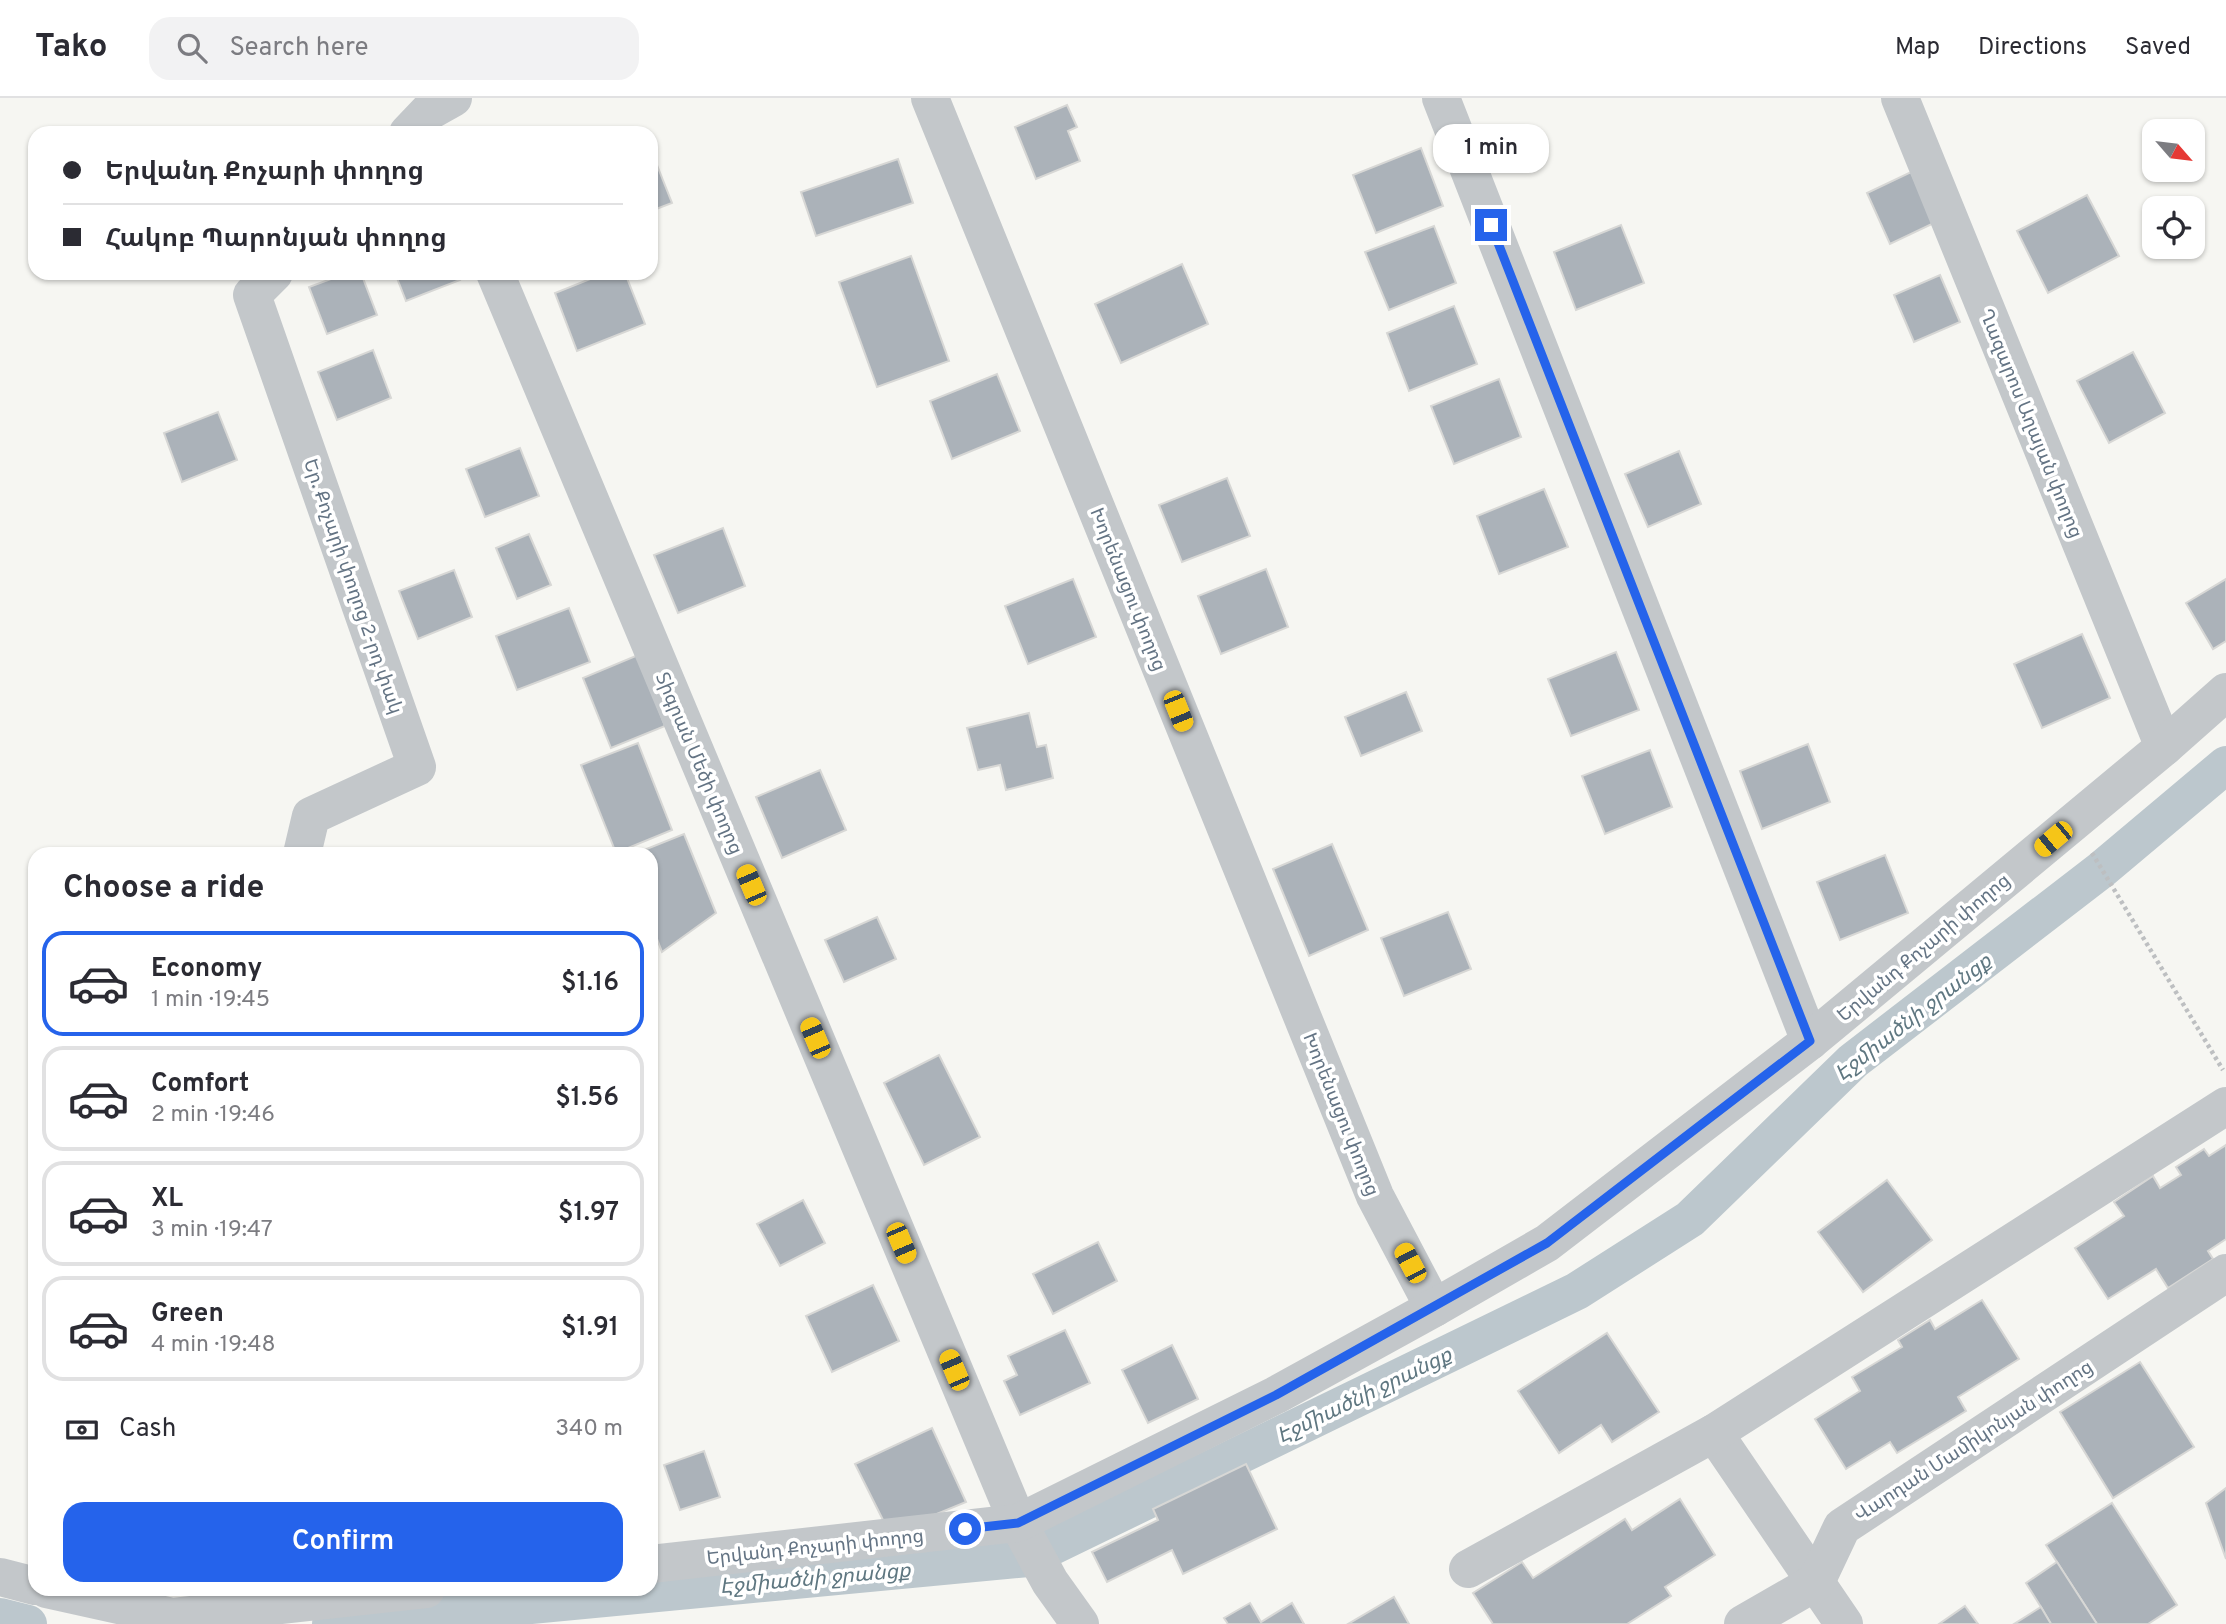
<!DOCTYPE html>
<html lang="en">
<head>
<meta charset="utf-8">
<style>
	:root { --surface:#fff; --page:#f2f2f3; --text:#2b2b33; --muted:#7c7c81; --line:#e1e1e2; --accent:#2563eb }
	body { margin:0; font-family:Overpass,"Noto Sans Armenian",sans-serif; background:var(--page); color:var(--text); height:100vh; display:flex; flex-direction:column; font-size:26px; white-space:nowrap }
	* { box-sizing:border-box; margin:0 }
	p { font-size:23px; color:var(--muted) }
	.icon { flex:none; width:38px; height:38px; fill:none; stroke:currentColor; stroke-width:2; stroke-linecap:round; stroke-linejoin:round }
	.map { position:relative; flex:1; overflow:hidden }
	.panel { position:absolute; left:28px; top:749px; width:630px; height:749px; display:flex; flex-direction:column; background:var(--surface); border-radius:21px; box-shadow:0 2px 5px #0004 }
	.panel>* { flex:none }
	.top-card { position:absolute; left:28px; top:28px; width:630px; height:154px; border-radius:21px; box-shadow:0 2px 5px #0004; display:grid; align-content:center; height:154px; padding:0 35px; background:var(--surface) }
	.needle { width:46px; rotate:118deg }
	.buttons { position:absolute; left:2142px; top:21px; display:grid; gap:14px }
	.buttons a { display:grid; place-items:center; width:63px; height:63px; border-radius:14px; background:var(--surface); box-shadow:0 2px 5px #0004; font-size:35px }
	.end { position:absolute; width:32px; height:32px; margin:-16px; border:9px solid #2563eb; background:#fff; box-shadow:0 0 0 4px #fff }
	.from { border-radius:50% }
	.bubble { position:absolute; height:49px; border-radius:21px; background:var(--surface); box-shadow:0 2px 5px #0004; font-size:23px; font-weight:600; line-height:49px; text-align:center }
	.car { position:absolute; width:21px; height:42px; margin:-21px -10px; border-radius:9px; box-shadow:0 0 5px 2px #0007; background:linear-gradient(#f5c518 24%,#345 0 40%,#f5c518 0 76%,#345 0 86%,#f5c518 0) }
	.top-card b { display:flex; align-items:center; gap:24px; height:66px; font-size:26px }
	.top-card b+b { border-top:2px solid var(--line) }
	.top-card i { width:18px; height:18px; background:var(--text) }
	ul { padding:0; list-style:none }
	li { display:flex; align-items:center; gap:21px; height:105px; margin:0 14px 10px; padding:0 21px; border:4px solid var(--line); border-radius:21px }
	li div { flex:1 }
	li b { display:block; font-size:26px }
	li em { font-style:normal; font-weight:600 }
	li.active { border-color:var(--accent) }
	li>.icon { width:63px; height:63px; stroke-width:1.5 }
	h2 { padding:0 35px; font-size:32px; line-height:84px }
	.pay { display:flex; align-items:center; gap:18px; height:77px; padding:0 35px; font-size:26px }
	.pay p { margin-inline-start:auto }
	.action { display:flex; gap:14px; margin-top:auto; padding:14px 35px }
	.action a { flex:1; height:80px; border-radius:21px; background:var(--accent); color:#fff; font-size:28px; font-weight:600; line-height:80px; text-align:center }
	header { display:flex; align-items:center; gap:42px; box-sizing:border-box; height:98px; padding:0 35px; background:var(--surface); border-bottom:2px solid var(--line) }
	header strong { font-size:33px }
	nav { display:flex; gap:38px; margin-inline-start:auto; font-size:24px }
	.search { width:490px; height:63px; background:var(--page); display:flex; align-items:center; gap:18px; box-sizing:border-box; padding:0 24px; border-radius:21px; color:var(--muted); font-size:26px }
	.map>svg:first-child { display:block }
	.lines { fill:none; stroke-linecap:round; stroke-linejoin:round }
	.canal { stroke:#bcc7cd; stroke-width:38 }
	.building { fill:#abb2b9; stroke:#d7d7d5; stroke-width:2 }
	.path { stroke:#bdbfc1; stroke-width:4.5; stroke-dasharray:3.5 3.5; stroke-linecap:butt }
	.minor { stroke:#c3c7ca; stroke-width:38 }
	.route { stroke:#2563eb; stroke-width:9 }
	.labels { text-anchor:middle; stroke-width:7; stroke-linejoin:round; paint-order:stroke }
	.street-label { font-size:19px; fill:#647484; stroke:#fff }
	.water-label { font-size:21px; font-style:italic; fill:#5f7781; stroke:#fff }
</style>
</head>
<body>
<header>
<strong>Tako</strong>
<div class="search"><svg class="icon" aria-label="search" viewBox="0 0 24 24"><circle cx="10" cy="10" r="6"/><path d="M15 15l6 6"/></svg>Search here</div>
<nav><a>Map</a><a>Directions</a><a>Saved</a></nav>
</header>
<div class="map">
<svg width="2226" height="1526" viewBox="0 0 2226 1526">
	<rect width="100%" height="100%" fill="#f6f6f2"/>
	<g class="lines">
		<g class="canal">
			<path d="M0,1519L28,1526"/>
			<path d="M331,1526L1028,1460L1577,1193L1690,1121L1853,963L2101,772L2226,667"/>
		</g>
	</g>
	<g class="building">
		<path d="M1067,7L1077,29L1068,33L1080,63L1036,81L1015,29Z"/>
		<path d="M1421,50L1443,108L1376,135L1353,77Z"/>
		<path d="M651,52L672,105L651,113Z"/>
		<path d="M898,61L913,105L816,138L801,94Z"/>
		<path d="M1911,74L1934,125L1890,146L1867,95Z"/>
		<path d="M2087,97L2119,158L2048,195L2017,133Z"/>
		<path d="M1621,127L1644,185L1576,212L1554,154Z"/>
		<path d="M1434,128L1456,185L1389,212L1365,154Z"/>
		<path d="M911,158L949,263L877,289L839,184Z"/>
		<path d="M1182,166L1208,226L1121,265L1095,206Z"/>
		<path d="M347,175H361L377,217L327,236L309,189Z"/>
		<path d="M395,175H457L460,182L406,203Z"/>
		<path d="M605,175H625L645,226L577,253L555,195Z"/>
		<path d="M1940,177L1960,224L1914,244L1894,197Z"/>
		<path d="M1454,208L1477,266L1409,293L1387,235Z"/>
		<path d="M373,252L391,300L337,322L318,274Z"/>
		<path d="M2133,254L2165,315L2109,345L2077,283Z"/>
		<path d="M997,276L1020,333L952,361L930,303Z"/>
		<path d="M1499,281L1521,339L1454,366L1431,308Z"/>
		<path d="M218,314L237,362L182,384L164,335Z"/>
		<path d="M520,350L539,398L485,419L466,371Z"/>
		<path d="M1679,353L1701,406L1648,429L1625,376Z"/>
		<path d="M1227,380L1250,438L1182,464L1159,407Z"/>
		<path d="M1544,391L1568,449L1499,476L1477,418Z"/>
		<path d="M723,430L745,488L678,515L654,457Z"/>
		<path d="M529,436L551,487L517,501L496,450Z"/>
		<path d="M1266,471L1288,529L1221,556L1198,498Z"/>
		<path d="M454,472L472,519L418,541L399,493Z"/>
		<path d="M1073,481L1096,539L1028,566L1005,508Z"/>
		<path d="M2226,481V543L2213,551L2186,505Z"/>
		<path d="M569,510L590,564L517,592L496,538Z"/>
		<path d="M2082,536L2110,600L2042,630L2014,566Z"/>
		<path d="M1616,554L1639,612L1571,638L1548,581Z"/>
		<path d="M638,557L665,628L611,650L583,580Z"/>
		<path d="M1406,594L1422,633L1361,658L1345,619Z"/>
		<path d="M1029,615L1037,649L1046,647L1053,680L1006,692L1000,667L978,672L967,630Z"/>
		<path d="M638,645L672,732L616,755L581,667Z"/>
		<path d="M1808,646L1830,704L1762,731L1740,673Z"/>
		<path d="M1650,652L1672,709L1605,736L1582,678Z"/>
		<path d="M820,672L846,732L782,760L756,699Z"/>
		<path d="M684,736L716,815L662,854L651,825V756H634Z"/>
		<path d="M1332,746L1368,832L1309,858L1273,771Z"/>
		<path d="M1885,757L1908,815L1840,842L1817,784Z"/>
		<path d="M1448,814L1471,871L1404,898L1381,840Z"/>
		<path d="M877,819L896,861L844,884L825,842Z"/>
		<path d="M939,957L980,1039L924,1067L884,985Z"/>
		<path d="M2226,1047V1141L2208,1153L2213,1161L2168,1190L2156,1171L2108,1201L2075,1150L2124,1118L2114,1104L2153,1078L2160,1090L2181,1077L2176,1069L2204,1051L2209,1058Z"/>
		<path d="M1887,1082L1932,1142L1863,1194L1818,1134Z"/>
		<path d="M803,1102L825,1145L780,1168L757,1126Z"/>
		<path d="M1098,1144L1117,1183L1053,1216L1033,1176Z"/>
		<path d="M873,1187L899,1243L832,1274L806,1218Z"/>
		<path d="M1982,1202L2019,1261L1958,1299L1966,1313L1897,1355L1890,1344L1846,1371L1815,1321L1860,1293L1852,1279L1902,1249L1898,1242L1930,1222L1935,1231Z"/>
		<path d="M1065,1232L1090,1285L1020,1317L1004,1283L1017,1277L1008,1258Z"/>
		<path d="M1607,1235L1659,1314L1612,1344L1601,1327L1559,1355L1518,1293Z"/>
		<path d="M1172,1247L1198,1301L1148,1325L1122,1272Z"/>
		<path d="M2140,1264L2194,1349L2113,1400L2060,1314Z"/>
		<path d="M932,1330L966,1404L910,1427L885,1426L855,1366Z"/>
		<path d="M704,1353L720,1399L680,1412L664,1367Z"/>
		<path d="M1246,1366L1277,1431L1183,1476L1172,1452L1107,1484L1092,1454L1158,1422L1153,1411Z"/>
		<path d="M2226,1390V1461L2206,1405Z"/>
		<path d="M1680,1401L1715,1457L1665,1489L1671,1498L1627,1526H1493L1473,1495L1522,1464L1533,1480L1625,1421L1632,1432Z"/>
		<path d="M2112,1405L2177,1507L2148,1526H2097L2046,1447Z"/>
		<path d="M2057,1464L2097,1526H2051L2041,1509L2026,1485Z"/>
		<path d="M1394,1499L1409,1526H1348Z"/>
		<path d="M1250,1505L1261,1524L1292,1505L1304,1526H1228L1224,1520Z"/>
		<path d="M1965,1508L1978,1526H1939Z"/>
		<path d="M2041,1509L2051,1526H2014Z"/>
	</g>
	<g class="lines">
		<path class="path" d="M2092,755L2223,972"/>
		<g class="minor">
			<path d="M930,0L1375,1098L1434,1210"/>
			<path d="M1441,0L1810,943"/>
			<path d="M1900,0L2164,649"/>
			<path d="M408,35L428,14L453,0"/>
			<path d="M274,175L252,197L417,669L311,718L302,756"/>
			<path d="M495,175L1018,1425L1050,1484L1080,1526"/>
			<path d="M1714,1335L1844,1526"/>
			<path d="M651,1466L1018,1425L1276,1297L1434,1210L1547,1145L1810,943L2164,649L2226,594"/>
			<path d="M1468,1471L1714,1335L2226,1008"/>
			<path d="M0,1479L35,1488"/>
			<path d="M46,1491L173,1519L426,1491"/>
			<path d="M1743,1526L1816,1484L1842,1429L2226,1175"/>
		</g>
	</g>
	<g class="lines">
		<path class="route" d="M965,1431L1018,1425L1276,1297L1547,1145L1810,943L1491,127"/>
	</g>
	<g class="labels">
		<g class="street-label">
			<text transform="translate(2032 325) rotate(68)" y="7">Ղազարոս Աղայան փողոց</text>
			<text transform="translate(354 488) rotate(71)" y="7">Եր. Քոչարի փողոց 2-րդ փակ</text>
			<text transform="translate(1129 491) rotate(68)" y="7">Խորենացու փողոց</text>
			<text transform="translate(700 665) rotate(67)" y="7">Տիգրան Մեծի փողոց</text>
			<text transform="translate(1923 849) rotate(-40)" y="7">Երվանդ Քոչարի փողոց</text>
			<text transform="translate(1342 1016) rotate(68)" y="7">Խորենացու փողոց</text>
			<text transform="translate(1973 1342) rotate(-33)" y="7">Վարդան Մամիկոնյան փողոց</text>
			<text transform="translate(815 1448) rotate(-6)" y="7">Երվանդ Քոչարի փողոց</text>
		</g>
		<g class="water-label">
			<text transform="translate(1913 919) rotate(-38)" y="7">Էջմիածնի ջրանցք</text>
			<text transform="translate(1364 1297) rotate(-26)" y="7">Էջմիածնի ջրանցք</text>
			<text transform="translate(815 1480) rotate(-5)" y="7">Էջմիածնի ջրանցք</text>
		</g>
	</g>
</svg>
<div class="buttons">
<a><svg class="needle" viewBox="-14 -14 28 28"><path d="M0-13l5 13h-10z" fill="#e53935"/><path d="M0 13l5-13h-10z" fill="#7c7c81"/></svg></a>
<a><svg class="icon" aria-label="locate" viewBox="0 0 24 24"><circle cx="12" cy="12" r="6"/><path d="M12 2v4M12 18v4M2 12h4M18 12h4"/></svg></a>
</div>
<i class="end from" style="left:965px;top:1431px"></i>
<i class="end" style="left:1491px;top:127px"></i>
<div class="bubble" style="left:1433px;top:26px;width:116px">1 min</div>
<i class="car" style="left:1178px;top:613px;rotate:158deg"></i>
<i class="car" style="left:2053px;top:741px;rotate:230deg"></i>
<i class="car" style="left:751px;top:787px;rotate:337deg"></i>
<i class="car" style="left:815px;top:940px;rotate:337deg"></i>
<i class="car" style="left:901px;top:1145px;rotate:157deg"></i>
<i class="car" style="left:1410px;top:1165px;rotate:332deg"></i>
<i class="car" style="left:954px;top:1272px;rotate:337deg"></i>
<div class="top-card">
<b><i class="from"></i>Երվանդ Քոչարի փողոց</b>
<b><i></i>Հակոբ Պարոնյան փողոց</b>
</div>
<section class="panel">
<h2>Choose a ride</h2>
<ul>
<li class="active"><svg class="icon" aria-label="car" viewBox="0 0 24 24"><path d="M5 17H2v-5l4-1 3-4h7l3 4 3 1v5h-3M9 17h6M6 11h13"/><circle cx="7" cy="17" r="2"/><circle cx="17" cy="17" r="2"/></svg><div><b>Economy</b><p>1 min · 19:45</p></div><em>$1.16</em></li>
<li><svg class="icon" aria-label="car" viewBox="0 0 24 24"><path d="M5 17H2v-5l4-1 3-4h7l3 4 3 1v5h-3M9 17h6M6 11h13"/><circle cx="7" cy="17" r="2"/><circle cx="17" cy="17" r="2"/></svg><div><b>Comfort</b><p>2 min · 19:46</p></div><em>$1.56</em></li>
<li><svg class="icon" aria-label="car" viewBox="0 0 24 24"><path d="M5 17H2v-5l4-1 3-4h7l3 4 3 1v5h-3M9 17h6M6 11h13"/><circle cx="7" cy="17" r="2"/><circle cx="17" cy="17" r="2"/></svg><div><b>XL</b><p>3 min · 19:47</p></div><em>$1.97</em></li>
<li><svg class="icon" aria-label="car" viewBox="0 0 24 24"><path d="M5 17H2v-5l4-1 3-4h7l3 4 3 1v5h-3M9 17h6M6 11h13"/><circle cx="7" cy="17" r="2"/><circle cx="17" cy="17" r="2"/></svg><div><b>Green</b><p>4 min · 19:48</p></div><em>$1.91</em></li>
</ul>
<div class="pay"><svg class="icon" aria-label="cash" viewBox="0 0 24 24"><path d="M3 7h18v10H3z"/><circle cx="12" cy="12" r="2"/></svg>Cash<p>340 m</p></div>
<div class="action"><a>Confirm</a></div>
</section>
</div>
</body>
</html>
